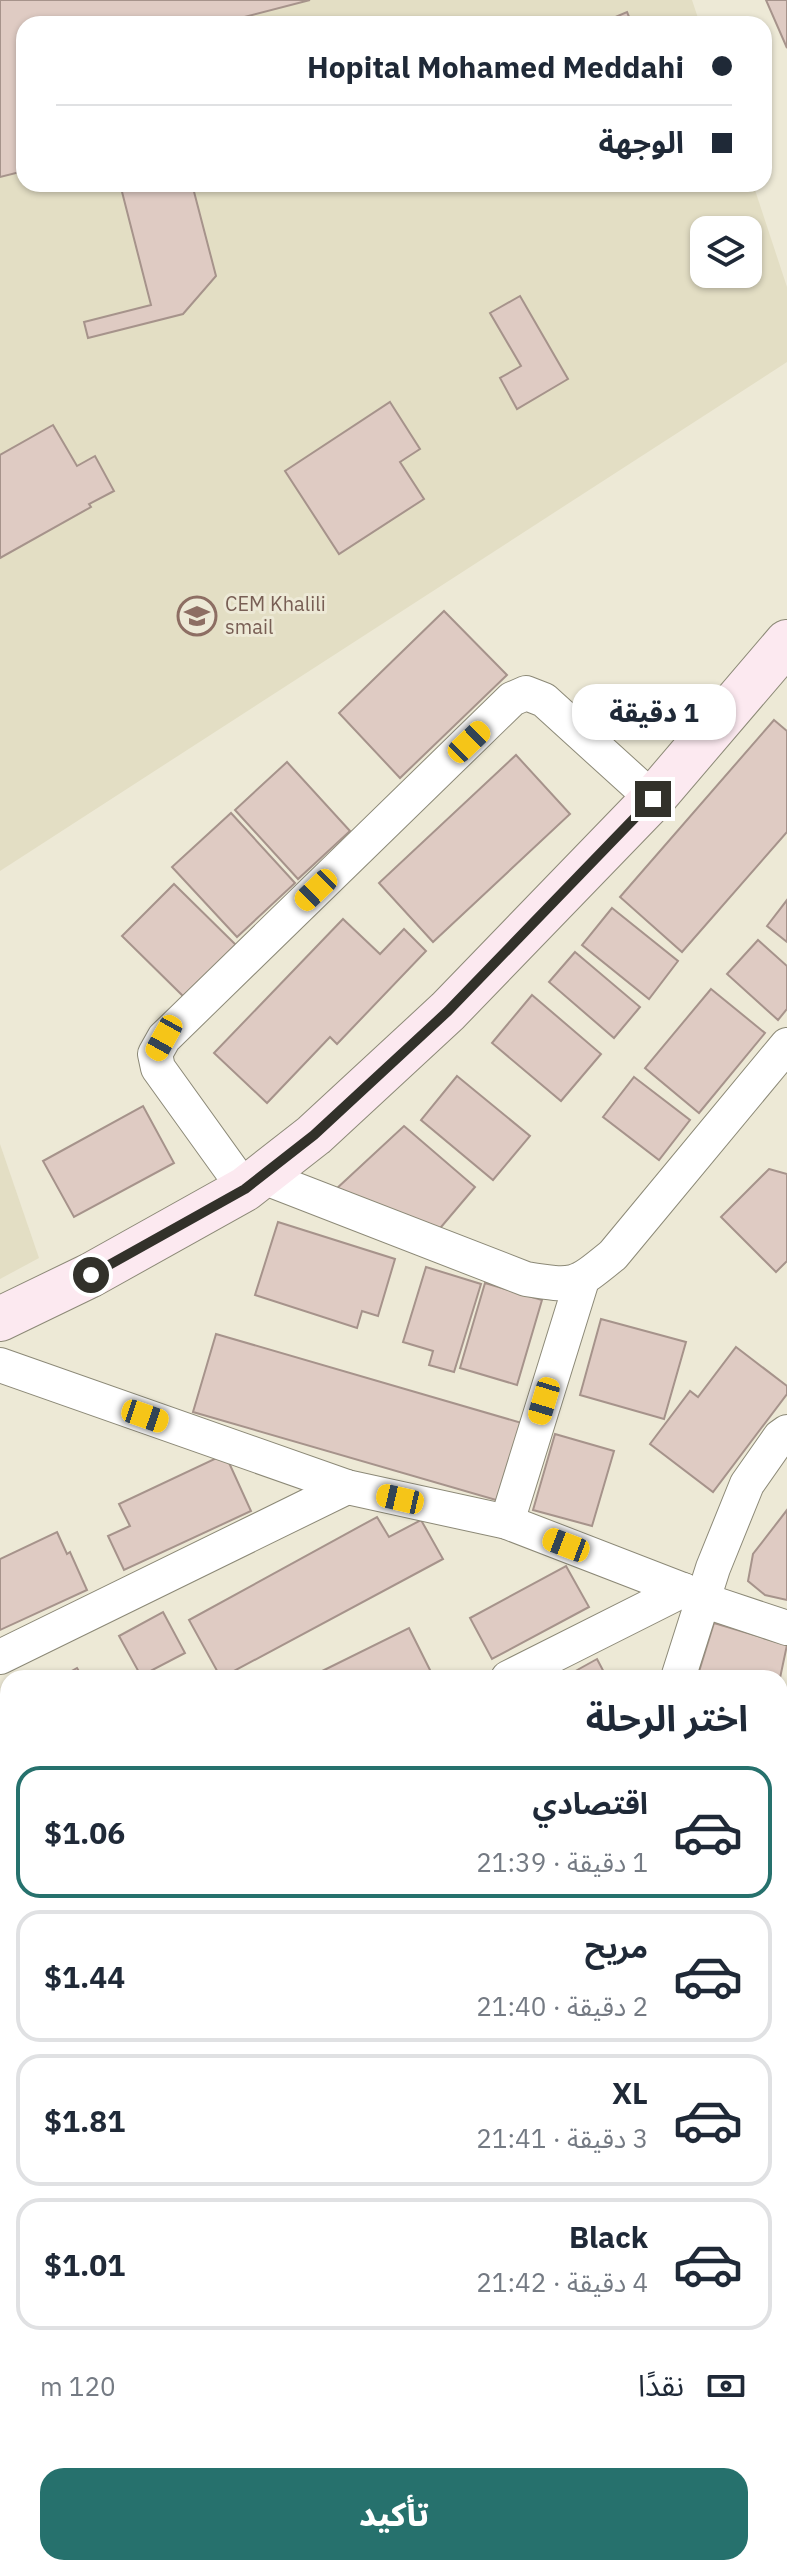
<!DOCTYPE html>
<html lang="ar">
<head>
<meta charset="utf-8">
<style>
	:root { --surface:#fff; --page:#f6f6f7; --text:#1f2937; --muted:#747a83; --line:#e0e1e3; --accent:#26716d }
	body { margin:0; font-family:"IBM Plex Sans","Noto Sans Arabic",sans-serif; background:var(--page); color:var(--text); direction:rtl; height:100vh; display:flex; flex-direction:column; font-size:30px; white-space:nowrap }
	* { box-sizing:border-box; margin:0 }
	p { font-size:26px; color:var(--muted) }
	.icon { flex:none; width:44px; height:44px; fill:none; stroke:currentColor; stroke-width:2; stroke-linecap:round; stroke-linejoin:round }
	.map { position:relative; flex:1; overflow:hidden; direction:ltr }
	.drawer { position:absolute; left:0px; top:1670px; width:788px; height:906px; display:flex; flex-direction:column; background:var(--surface); border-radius:24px 24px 0 0; box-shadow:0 2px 6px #0004; direction:rtl }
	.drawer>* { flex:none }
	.hud { position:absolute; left:16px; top:16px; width:756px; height:176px; border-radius:24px; box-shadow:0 2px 6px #0004; direction:rtl; display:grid; align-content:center; height:176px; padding:0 40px; background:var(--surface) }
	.fabs { position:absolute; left:690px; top:216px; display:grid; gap:16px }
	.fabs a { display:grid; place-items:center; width:72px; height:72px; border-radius:16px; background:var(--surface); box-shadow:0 2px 6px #0004; font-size:40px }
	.end { position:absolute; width:36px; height:36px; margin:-18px; border:10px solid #32312a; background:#fff; box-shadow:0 0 0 4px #fff }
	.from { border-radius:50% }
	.bubble { position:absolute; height:56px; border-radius:24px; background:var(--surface); box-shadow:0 2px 6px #0004; font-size:26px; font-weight:800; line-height:56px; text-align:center; direction:rtl }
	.car { position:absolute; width:24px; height:48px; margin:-24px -12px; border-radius:10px; box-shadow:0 0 6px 2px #0007; background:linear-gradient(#f5c518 24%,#345 0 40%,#f5c518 0 76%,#345 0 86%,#f5c518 0) }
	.hud b { display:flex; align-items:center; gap:28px; height:76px; font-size:30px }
	.hud b+b { border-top:2px solid var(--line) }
	.hud i { width:20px; height:20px; background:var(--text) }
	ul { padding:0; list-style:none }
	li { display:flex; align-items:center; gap:24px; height:132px; margin:0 16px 12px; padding:0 24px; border:4px solid var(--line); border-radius:24px }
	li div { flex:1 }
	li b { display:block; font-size:30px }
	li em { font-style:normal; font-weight:800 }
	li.selected { border-color:var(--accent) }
	li>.icon { width:72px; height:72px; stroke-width:1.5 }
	h2 { padding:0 40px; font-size:36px; line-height:96px }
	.pay { display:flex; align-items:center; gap:20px; height:88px; padding:0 40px; font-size:30px }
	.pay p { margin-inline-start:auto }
	.action { display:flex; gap:16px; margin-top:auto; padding:16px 40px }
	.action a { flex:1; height:92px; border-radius:24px; background:var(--accent); color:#fff; font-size:32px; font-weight:800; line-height:92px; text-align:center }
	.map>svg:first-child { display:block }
	.built { fill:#e3dec4; fill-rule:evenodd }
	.building { fill:#dfcbc3; stroke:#a6938b; stroke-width:2 }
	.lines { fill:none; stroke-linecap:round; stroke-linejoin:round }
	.minor-casing { stroke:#8c8977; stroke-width:36 }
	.secondary-casing { stroke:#8c8977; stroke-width:46 }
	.minor { stroke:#fff; stroke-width:34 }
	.secondary { stroke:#fce9f0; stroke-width:44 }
	.route { stroke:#32312a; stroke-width:10 }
	.labels { text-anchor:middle; stroke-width:6; stroke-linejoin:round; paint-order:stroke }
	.education-label { font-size:20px; fill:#785e54; stroke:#ede9d6; text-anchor:start }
</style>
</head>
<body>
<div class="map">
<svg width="787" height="2575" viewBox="0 0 787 2575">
	<rect width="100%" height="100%" fill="#ede9d6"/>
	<g class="built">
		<path d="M0,0H692L700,24H24V184H753L787,287V362L0,871ZM704,230H748V274H704Z"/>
		<path d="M0,1144L39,1258L0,1279Z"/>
	</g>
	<g class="building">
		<path d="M0,0H310L217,24H24V171L0,177Z"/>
		<path d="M766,0H787V48Z"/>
		<path d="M627,12L632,24H599Z"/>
		<path d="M120,184H192L216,276L183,314L88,338L84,322L151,305Z"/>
		<path d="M520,296L568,379L517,409L500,378L521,366L490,313Z"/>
		<path d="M390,402L420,449L400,462L424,499L339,554L285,471Z"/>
		<path d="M53,425L77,466L95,456L114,491L89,504L91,507L0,558V455Z"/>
		<path d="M444,611L507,675L400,778L339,713Z"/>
		<path d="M774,720L787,731V832L682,952L620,897Z"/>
		<path d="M516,755L570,814L433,942L379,883Z"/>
		<path d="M287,762L350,831L298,879L235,810Z"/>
		<path d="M231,813L295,883L237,937L172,867Z"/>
		<path d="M174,884L237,946L185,998L122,936Z"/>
		<path d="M787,900V942L767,926Z"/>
		<path d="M612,908L678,961L649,999L582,945Z"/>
		<path d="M343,919L380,954L404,929L426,951L337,1044L330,1037L267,1103L214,1053Z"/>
		<path d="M758,940L787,966V1009L778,1020L727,974Z"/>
		<path d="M575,952L640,1007L614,1038L549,982Z"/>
		<path d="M711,989L765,1033L699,1113L645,1068Z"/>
		<path d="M532,995L601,1054L561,1101L492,1043Z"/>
		<path d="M457,1076L530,1136L493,1180L421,1120Z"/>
		<path d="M634,1077L690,1120L659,1160L603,1117Z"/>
		<path d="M143,1106L174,1163L74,1217L43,1161Z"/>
		<path d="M404,1126L475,1187L436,1233L334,1191Z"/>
		<path d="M769,1169L787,1174V1261L776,1272L721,1217Z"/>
		<path d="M278,1222L395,1259L378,1316L362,1311L357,1328L255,1295Z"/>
		<path d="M426,1267L481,1284L454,1372L429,1365L433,1351L403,1342Z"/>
		<path d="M485,1283L542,1300L517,1385L460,1368Z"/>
		<path d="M601,1319L686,1342L664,1419L580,1395Z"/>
		<path d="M216,1334L525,1424L503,1502L193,1412Z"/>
		<path d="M736,1347L787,1386V1394L713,1492L650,1444L690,1391L698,1397Z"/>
		<path d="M555,1434L614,1451L592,1526L533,1510Z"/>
		<path d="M225,1454L251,1511L124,1570L108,1536L130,1526L119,1504Z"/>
		<path d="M787,1510V1600L765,1595L748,1581L753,1554Z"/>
		<path d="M377,1517L389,1537L421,1520L443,1559L221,1678L189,1620Z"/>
		<path d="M57,1532L67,1554L70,1552L87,1590L0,1630V1559Z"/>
		<path d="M566,1566L589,1607L492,1659L470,1618Z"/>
		<path d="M163,1612L185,1653L141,1676L119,1636Z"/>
		<path d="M714,1623L787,1645L780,1678H697Z"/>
		<path d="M409,1628L434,1678H308Z"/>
		<path d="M597,1659L607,1678H563Z"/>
		<path d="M77,1668L83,1678H59Z"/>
		<path d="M8,1707V1789L0,1793V1712Z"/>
		<path d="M8,2095V2175L0,2179V2099Z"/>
		<path d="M8,2250V2328L0,2332V2254Z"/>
		<path d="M8,2379V2466L0,2470V2383Z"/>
		<path d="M8,2533V2568H116L100,2575L53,2573L0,2575V2536Z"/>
		<path d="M232,2568H263L267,2575H220Z"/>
		<path d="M502,2568H618L616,2575H528Z"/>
		<path d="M686,2568H778L787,2569V2575H685Z"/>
	</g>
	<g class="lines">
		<defs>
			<g id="minor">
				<path d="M263,1177L526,1279C575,1287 575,1286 613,1255L787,1045"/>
				<path d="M245,1189L158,1068L155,1054L164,1038L512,699L526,693L544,700L653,799"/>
				<path d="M0,1365L347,1487L507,1522L683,1590L703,1600L787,1628"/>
				<path d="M507,1522L582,1280"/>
				<path d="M0,1657L347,1487"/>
				<path d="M508,1678L683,1590"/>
				<path d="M678,1678L713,1568L747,1484L780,1437L787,1432"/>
				<path d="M0,1933L8,1929"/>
				<path d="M780,2114L787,2111"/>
				<path d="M0,2201L8,2197"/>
				<path d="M0,2479L8,2475"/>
				<path d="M780,2529L787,2531"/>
				<path d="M641,2575L643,2568"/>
			</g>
			<path id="secondary" d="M0,1319L91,1275L245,1189L314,1135L448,1011L653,799L787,642"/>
		</defs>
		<use href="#minor" class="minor-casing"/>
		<use href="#secondary" class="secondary-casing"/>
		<use href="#minor" class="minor"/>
		<use href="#secondary" class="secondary"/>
	</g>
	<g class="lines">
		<path class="route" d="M91,1275L245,1189L314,1135L448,1011L653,799"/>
	</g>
	<defs>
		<symbol id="school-ring" viewBox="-11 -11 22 22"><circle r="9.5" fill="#ede9d6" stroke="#8d6e63" stroke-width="1.5"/><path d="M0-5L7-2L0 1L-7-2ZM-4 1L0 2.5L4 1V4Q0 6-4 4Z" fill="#8d6e63"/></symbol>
	</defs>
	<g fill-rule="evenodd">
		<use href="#school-ring" x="175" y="594" width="44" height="44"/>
	</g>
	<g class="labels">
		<g class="education-label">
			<text x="225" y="611">CEM Khalili<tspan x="225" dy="23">smail</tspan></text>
		</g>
	</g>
</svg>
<div class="fabs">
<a><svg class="icon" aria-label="layers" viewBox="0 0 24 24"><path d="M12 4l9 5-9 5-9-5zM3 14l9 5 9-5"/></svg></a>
</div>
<i class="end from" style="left:91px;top:1275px"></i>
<i class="end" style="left:653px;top:799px"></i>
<div class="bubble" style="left:572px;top:684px;width:164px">1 دقيقة</div>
<i class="car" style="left:469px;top:742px;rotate:46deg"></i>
<i class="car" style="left:316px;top:890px;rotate:226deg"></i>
<i class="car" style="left:164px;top:1038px;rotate:209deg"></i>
<i class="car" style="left:544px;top:1401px;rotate:197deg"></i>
<i class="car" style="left:145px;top:1416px;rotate:109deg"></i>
<i class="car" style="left:400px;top:1499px;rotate:283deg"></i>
<i class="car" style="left:566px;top:1545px;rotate:291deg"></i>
<div class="hud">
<b><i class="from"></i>Hopital Mohamed Meddahi</b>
<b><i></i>الوجهة</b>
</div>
<section class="drawer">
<h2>اختر الرحلة</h2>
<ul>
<li class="selected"><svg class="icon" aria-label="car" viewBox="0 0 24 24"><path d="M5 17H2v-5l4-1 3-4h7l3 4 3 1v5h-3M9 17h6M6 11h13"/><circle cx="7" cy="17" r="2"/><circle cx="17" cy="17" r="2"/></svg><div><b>اقتصادي</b><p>1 دقيقة · 21:39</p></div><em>$1.06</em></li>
<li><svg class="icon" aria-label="car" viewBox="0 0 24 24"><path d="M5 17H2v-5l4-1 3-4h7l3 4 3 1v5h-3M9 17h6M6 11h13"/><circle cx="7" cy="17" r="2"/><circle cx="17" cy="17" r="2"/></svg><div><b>مريح</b><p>2 دقيقة · 21:40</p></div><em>$1.44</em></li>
<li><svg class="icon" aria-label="car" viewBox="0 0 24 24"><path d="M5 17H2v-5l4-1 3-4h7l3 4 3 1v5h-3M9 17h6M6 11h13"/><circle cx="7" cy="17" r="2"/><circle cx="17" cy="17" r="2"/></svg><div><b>XL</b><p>3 دقيقة · 21:41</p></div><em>$1.81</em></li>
<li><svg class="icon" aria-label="car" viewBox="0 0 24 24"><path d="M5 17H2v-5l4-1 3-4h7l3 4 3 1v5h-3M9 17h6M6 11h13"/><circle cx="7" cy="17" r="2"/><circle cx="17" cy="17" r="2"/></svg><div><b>Black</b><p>4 دقيقة · 21:42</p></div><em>$1.01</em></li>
</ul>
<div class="pay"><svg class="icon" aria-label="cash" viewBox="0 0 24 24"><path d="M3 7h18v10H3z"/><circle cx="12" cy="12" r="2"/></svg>نقدًا<p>120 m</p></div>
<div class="action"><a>تأكيد</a></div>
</section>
</div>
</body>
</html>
